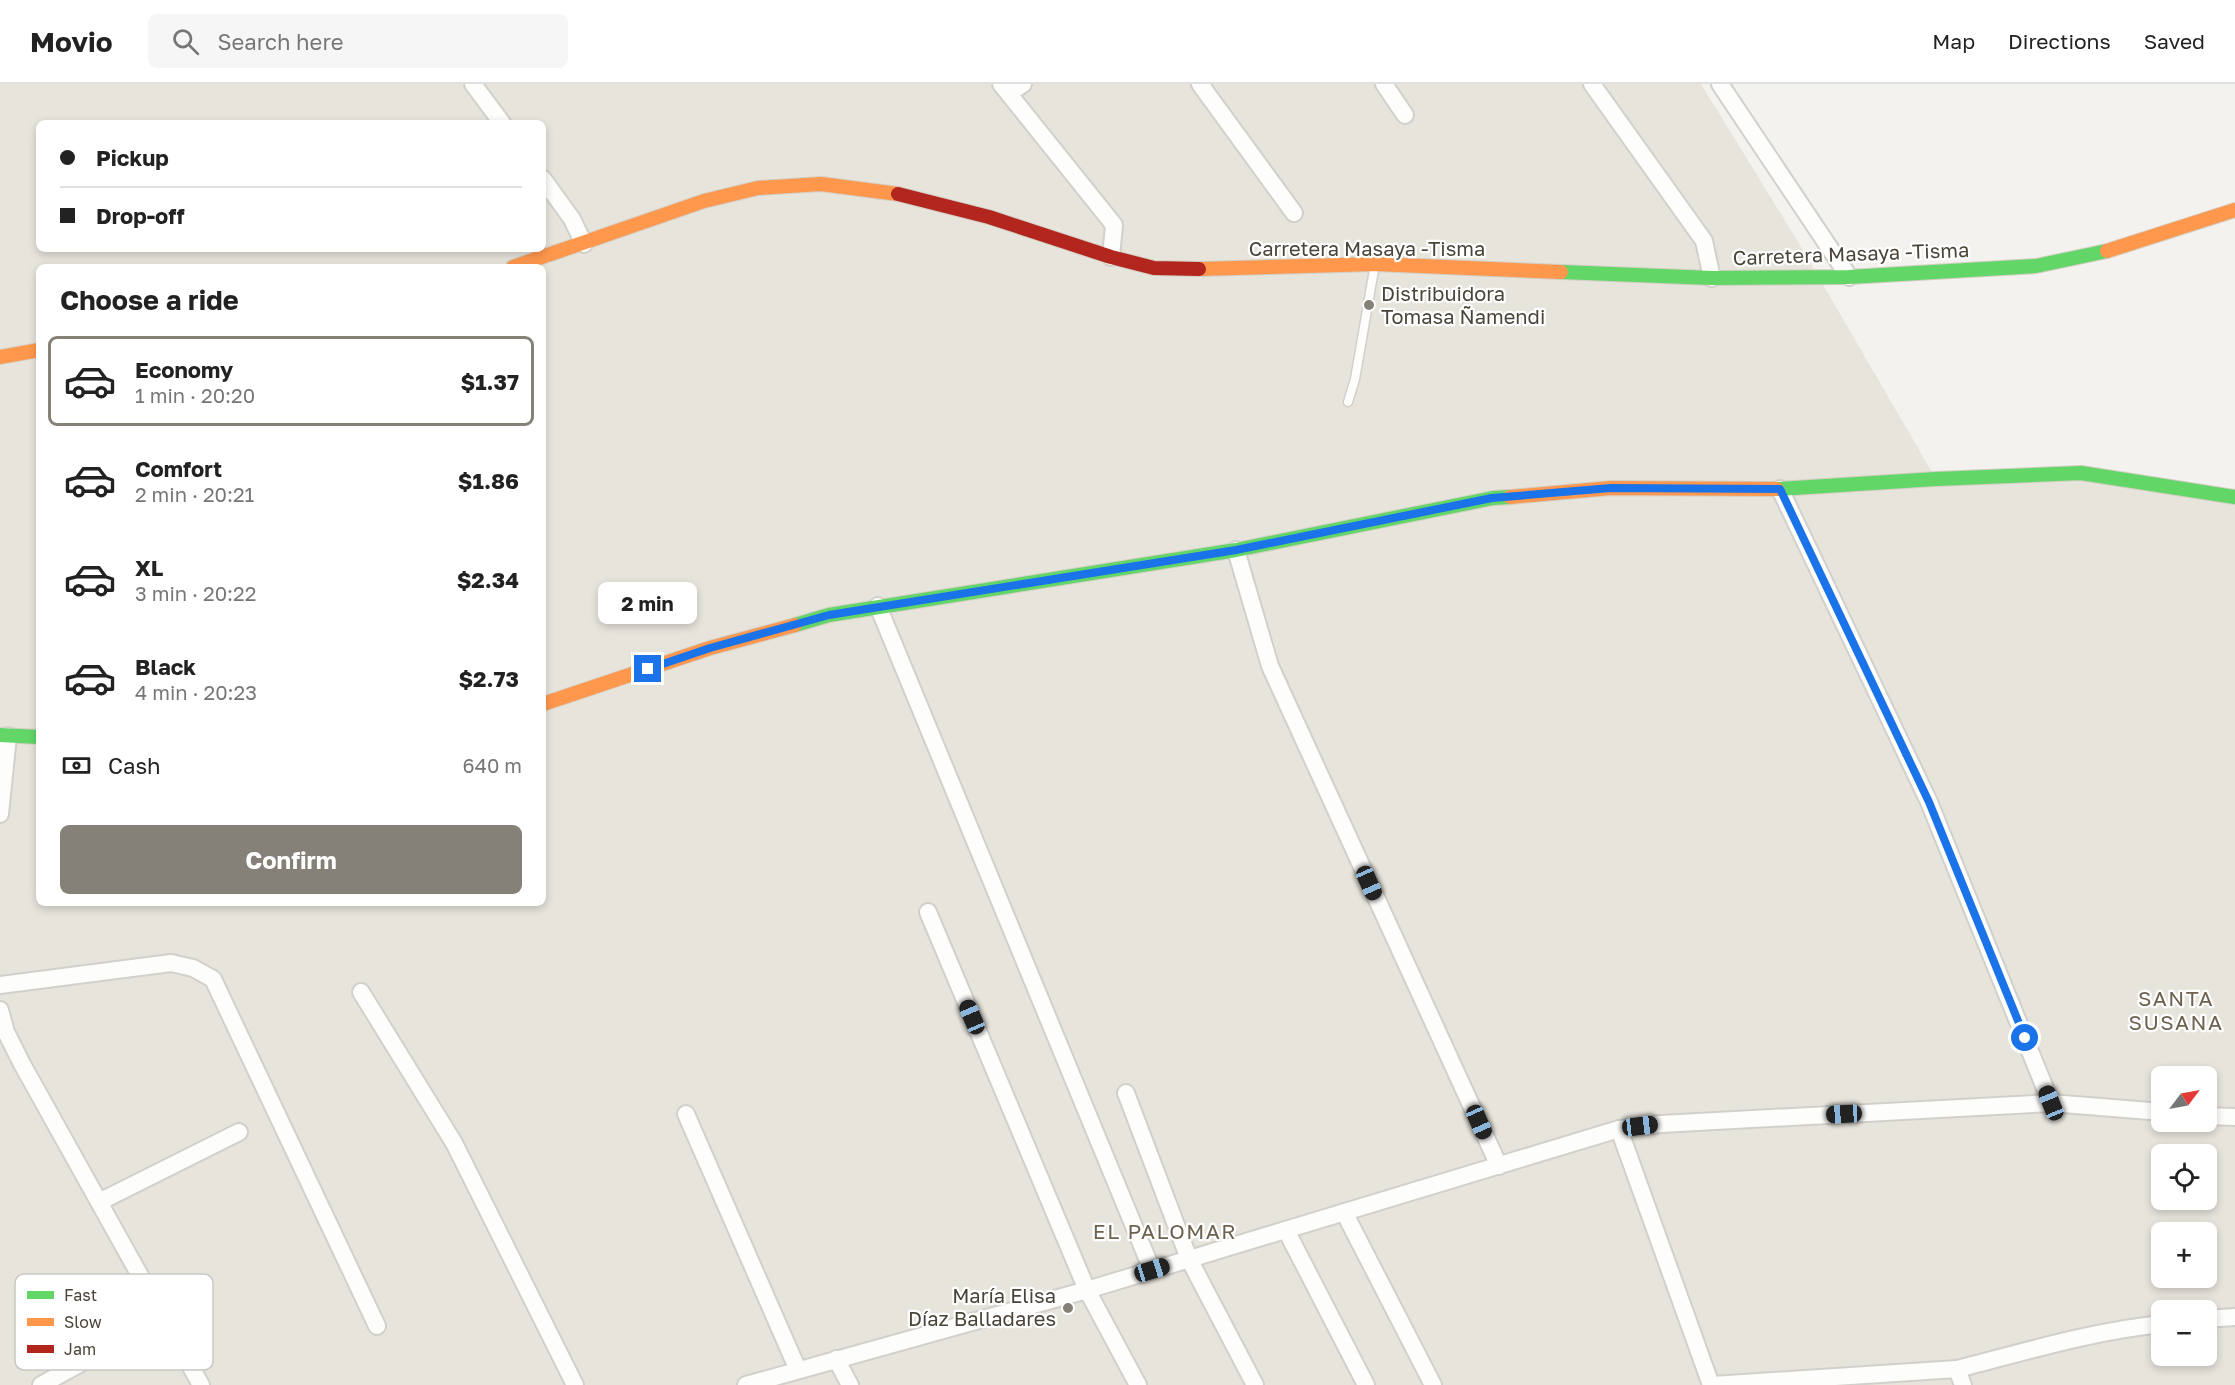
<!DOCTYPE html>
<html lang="en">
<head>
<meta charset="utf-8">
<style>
	:root { --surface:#fff; --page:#f6f6f6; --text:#222; --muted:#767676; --line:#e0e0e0; --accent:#868178 }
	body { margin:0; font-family:"Golos Text",sans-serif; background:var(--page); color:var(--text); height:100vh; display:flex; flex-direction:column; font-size:22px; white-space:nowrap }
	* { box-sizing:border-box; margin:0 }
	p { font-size:20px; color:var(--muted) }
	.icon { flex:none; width:33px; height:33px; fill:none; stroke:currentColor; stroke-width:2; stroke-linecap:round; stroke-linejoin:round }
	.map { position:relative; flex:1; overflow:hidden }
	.side { position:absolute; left:36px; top:180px; width:510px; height:642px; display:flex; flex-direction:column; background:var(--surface); border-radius:9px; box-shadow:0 3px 9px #0003 }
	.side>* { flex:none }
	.hud { position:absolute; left:36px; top:36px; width:510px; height:132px; border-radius:9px; box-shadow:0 3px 9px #0003; display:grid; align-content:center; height:132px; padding:0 24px; background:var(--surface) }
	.needle { width:39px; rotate:58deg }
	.tools { position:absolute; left:2151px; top:982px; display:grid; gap:12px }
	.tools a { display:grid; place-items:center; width:66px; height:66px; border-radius:9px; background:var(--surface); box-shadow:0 3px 9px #0003; font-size:30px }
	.end { position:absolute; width:27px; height:27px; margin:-14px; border:8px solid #1a73e8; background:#fff; box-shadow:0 0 0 3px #fff }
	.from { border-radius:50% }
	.bubble { position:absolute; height:42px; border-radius:9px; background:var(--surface); box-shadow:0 3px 9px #0003; font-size:20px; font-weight:700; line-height:42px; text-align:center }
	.car { position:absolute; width:18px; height:36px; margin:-18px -9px; border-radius:8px; box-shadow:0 0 4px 2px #0007; background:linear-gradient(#222 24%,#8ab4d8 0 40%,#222 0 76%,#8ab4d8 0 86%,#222 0) }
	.hud b { display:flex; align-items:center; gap:21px; height:57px; font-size:22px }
	.hud b+b { border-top:2px solid var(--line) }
	.hud i { width:15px; height:15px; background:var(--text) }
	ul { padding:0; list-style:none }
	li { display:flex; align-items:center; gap:18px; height:90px; margin:0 12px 9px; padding:0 12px; border:3px solid transparent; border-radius:9px }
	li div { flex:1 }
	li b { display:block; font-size:22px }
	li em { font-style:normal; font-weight:700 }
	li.current { border-color:var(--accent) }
	li>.icon { width:54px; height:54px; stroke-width:1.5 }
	h2 { padding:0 24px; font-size:27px; line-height:72px }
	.pay { display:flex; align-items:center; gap:15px; height:66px; padding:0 24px; font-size:22px }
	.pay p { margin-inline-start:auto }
	.button { display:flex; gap:12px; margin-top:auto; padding:12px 24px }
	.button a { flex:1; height:69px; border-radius:9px; background:var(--accent); color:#fff; font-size:24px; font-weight:700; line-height:69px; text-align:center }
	header { display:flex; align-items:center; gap:36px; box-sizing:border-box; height:84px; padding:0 30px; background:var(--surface); border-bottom:2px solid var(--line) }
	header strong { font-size:28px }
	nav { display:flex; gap:33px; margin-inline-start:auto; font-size:21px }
	.search { width:420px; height:54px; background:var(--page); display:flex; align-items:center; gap:15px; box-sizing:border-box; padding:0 21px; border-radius:9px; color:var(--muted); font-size:22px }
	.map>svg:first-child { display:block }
	.residential { fill:#e7e4dc; fill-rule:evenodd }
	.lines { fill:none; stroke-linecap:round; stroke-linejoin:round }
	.lane-casing { stroke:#d2d0cb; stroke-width:11 }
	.street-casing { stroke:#d2d0cb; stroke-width:20 }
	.fast-casing { stroke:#d3cfc5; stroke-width:16 }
	.slow-casing { stroke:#d3cfc5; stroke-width:16 }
	.jam-casing { stroke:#d3cfc5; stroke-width:16 }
	.lane { stroke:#fdfdfc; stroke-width:8 }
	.street { stroke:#fdfdfc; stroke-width:16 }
	.fast { stroke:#63d668; stroke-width:14 }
	.slow { stroke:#ff974d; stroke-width:14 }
	.jam { stroke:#b3261e; stroke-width:14 }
	.route { stroke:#1a73e8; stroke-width:8 }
	.poi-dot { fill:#868178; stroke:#fff; stroke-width:2 }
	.labels { text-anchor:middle; stroke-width:4.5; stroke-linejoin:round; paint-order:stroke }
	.street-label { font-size:20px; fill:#4b4439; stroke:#fff }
	.poi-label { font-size:20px; fill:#4b4439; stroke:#fff; text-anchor:start }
	.neighbourhood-label { font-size:21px; letter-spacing:1.5px; fill:#6e6250; stroke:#fff }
	.key { fill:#fff; stroke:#c9c7c4; stroke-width:1.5 }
	.key-label { font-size:16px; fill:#4b4439 }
</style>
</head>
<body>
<header>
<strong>Movio</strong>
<div class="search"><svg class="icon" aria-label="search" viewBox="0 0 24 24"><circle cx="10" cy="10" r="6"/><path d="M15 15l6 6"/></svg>Search here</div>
<nav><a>Map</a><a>Directions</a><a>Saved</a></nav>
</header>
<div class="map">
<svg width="2235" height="1301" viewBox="0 0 2235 1301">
	<rect width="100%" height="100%" fill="#f4f2ee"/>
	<path class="residential" d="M0,0H1701L1797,156L1936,395L2081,389L2235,409V1301H0ZM39,39H543V165H39ZM39,183H543V819H39ZM2162,993H2206V1038H2162ZM2162,1071H2206V1116H2162ZM2162,1149H2206V1194H2162ZM2162,1227H2206V1272H2162Z"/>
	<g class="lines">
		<defs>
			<path id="lane" d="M1348,318L1355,295L1375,180"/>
			<g id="street">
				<path d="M473,0L502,39"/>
				<path d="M1001,0L1114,141L1111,173"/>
				<path d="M1200,0L1294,129"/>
				<path d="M1384,0L1405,31"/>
				<path d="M1592,0L1704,157L1712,194"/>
				<path d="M1720,0L1849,193"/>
				<path d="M1009,9L1023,0"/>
				<path d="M543,95L572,135L584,160"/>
				<path d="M1780,405L1929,718L2051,1019"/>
				<path d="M1236,466L1270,582L1499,1082"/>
				<path d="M878,522L1152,1186"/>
				<path d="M0,730L8,652"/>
				<path d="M928,828L1087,1206L1138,1301"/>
				<path d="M0,901L171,879L193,884L213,895L377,1242"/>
				<path d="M361,908L454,1059L575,1301"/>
				<path d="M0,926L6,948L22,980L201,1301"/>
				<path d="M1126,1009L1189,1175L1255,1301"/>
				<path d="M686,1030L798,1286"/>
				<path d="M2206,1032L2235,1033"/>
				<path d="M1619,1045L1711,1301"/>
				<path d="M99,1118L239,1048"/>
				<path d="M1344,1128L1433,1301"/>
				<path d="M1286,1146L1366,1301"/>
				<path d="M2206,1235L2235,1233"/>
				<path d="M836,1275L850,1301"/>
				<path d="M1957,1285C2024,1268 2092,1247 2162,1240"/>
				<path d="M41,1301L163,1234"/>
				<path d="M746,1301L1087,1206L1619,1045L1661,1040L2051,1019L2162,1028"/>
				<path d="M1713,1301L1957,1285L1963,1301"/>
			</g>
			<g id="fast">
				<path d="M1561,188L1712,194L1849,193L2036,182L2107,167"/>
				<path d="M1777,405L1936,395L2081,389L2235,413"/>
				<path d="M795,541L829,531L1236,466L1493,414L1510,413"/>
				<path d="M0,651L39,653"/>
			</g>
			<g id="slow">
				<path d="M2107,167L2235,126"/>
				<path d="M513,183L704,117L758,104L821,100L898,110"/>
				<path d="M1199,185L1375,180L1561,188"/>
				<path d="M0,273L39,266"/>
				<path d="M1510,413L1611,404L1777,405"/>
				<path d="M543,620L710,564L795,541"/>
			</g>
			<path id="jam" d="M898,110L989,133L1111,173L1154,184L1199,185"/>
		</defs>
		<use href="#lane" class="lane-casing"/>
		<use href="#street" class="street-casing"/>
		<use href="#fast" class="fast-casing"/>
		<use href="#slow" class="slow-casing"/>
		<use href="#jam" class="jam-casing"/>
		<use href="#lane" class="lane"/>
		<use href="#street" class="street"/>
		<use href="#fast" class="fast"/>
		<use href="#slow" class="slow"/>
		<use href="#jam" class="jam"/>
	</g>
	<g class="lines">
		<path class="route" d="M648,585L710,564L829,531L1236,466L1492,414L1611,404L1780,405L1929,718L2025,954"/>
	</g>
	<g class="poi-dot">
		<circle cx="1369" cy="221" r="6"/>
		<circle cx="1068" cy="1224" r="6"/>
	</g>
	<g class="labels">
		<g class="street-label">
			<text x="1367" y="172">Carretera Masaya -Tisma</text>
			<text transform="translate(1851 170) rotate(-2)" y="7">Carretera Masaya -Tisma</text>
		</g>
		<g class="poi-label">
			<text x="1381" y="217">Distribuidora<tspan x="1381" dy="23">Tomasa Ñamendi</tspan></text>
			<text x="1056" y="1219" text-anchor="end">María Elisa<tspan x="1056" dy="23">Díaz Balladares</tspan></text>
		</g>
		<g class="neighbourhood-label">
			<text x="2176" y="922">SANTA<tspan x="2176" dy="24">SUSANA</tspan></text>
			<text x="1165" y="1155">EL PALOMAR</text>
		</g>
	</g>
	<rect x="15" y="1190" width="198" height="96" rx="9" class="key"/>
	<rect x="27" y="1207" width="27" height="8" fill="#63d668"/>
	<rect x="27" y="1234" width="27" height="8" fill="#ff974d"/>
	<rect x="27" y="1261" width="27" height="8" fill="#b3261e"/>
	<g class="key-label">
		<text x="64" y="1217">Fast</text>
		<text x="64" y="1244">Slow</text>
		<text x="64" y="1271">Jam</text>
	</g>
</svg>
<div class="tools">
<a><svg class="needle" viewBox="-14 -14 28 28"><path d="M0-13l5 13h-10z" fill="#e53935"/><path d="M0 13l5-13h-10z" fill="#767676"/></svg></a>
<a><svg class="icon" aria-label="locate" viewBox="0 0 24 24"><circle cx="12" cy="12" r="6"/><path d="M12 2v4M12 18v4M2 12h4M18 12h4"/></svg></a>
<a>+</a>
<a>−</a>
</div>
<i class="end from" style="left:2025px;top:954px"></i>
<i class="end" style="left:648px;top:585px"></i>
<div class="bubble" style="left:598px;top:498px;width:99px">2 min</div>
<i class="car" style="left:1369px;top:799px;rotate:156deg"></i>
<i class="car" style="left:972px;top:933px;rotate:337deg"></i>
<i class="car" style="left:2051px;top:1019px;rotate:338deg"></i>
<i class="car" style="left:1844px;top:1030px;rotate:267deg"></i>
<i class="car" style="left:1479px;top:1038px;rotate:156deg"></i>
<i class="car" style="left:1640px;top:1042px;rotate:83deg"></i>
<i class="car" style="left:1152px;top:1186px;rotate:73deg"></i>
<div class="hud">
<b><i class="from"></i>Pickup</b>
<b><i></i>Drop-off</b>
</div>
<section class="side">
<h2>Choose a ride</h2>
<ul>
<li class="current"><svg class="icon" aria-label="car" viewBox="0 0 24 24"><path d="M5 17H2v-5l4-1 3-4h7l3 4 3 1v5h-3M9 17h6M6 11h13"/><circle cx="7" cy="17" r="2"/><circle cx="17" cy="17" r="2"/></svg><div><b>Economy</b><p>1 min · 20:20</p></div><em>$1.37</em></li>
<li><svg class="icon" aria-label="car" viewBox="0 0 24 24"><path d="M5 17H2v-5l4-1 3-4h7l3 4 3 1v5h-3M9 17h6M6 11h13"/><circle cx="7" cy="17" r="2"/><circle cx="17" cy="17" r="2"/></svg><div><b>Comfort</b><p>2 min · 20:21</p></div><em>$1.86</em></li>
<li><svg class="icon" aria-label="car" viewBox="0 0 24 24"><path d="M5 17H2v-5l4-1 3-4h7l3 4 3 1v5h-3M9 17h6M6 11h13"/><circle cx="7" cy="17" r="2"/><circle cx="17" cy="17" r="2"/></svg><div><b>XL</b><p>3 min · 20:22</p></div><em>$2.34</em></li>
<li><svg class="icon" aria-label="car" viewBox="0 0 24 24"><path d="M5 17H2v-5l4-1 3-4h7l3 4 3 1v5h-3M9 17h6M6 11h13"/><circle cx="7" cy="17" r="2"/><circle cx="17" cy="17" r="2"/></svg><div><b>Black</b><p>4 min · 20:23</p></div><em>$2.73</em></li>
</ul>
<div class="pay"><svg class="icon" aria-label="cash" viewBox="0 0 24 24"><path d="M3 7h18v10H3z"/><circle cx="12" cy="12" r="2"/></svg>Cash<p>640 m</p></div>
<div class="button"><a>Confirm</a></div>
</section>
</div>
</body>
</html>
